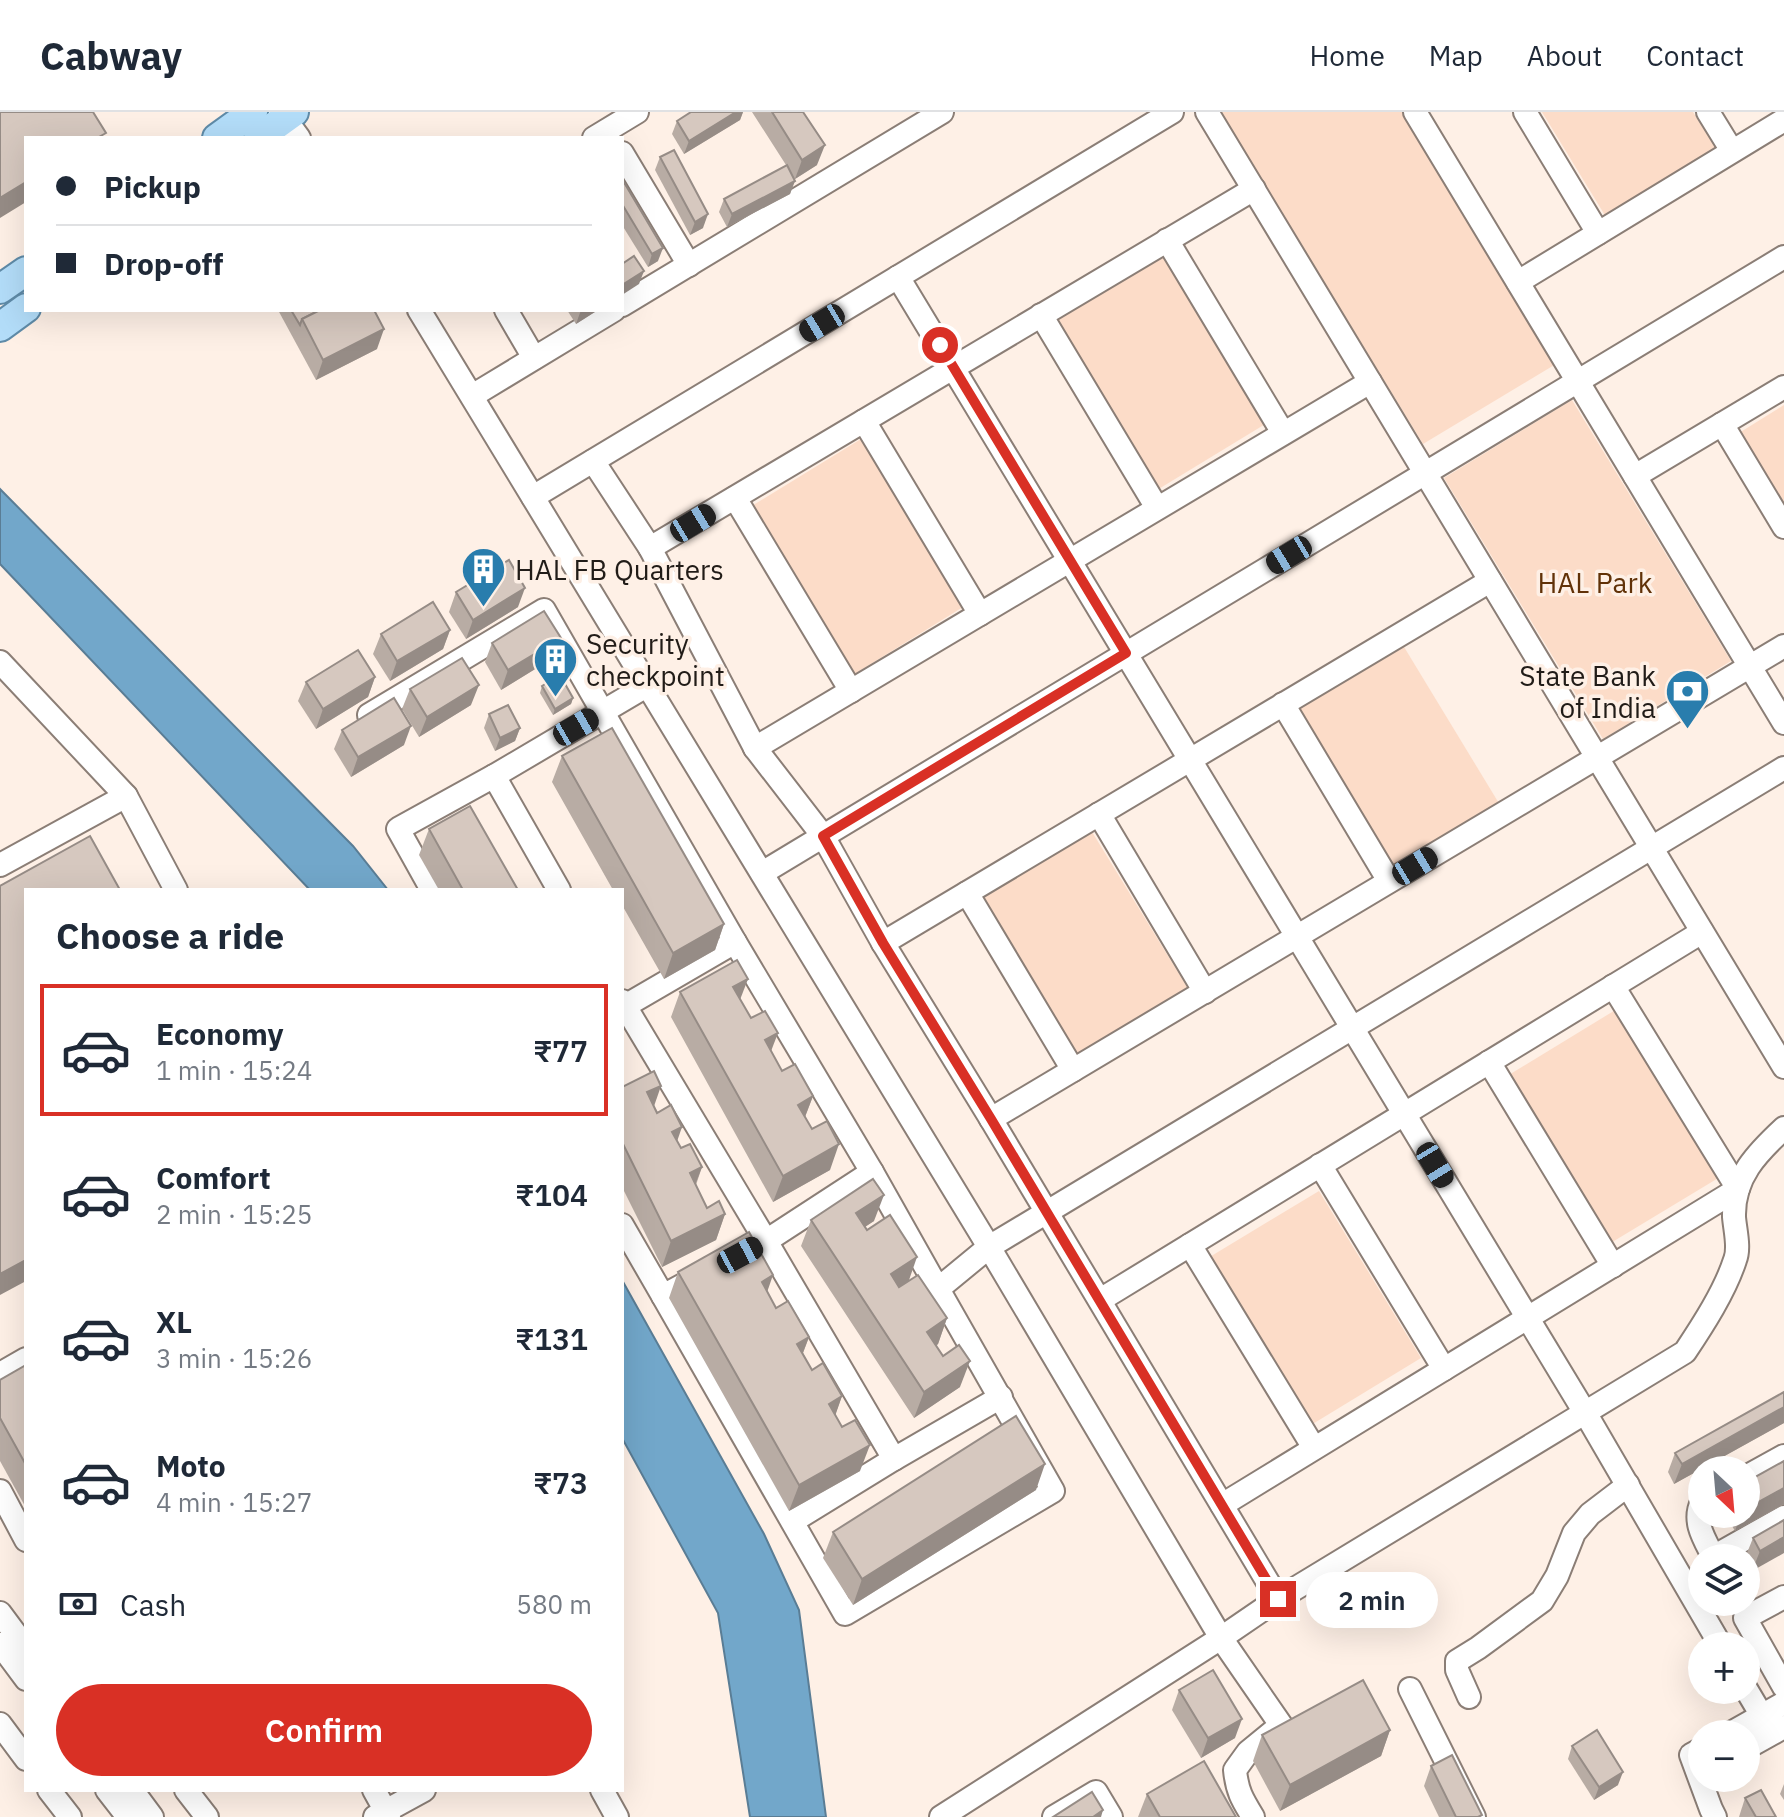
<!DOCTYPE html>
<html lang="en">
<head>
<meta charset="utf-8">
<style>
	:root { --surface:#fff; --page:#f2f2f3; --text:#1f2937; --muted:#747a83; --line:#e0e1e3; --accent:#d93025 }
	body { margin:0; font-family:"IBM Plex Sans",sans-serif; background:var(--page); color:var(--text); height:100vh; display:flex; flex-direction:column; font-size:30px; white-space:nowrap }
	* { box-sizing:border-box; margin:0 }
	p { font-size:26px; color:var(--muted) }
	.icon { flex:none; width:44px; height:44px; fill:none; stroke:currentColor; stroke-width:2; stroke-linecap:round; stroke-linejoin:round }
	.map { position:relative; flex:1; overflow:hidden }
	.drawer { position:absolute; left:24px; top:776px; width:600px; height:904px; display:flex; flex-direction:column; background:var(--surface); border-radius:0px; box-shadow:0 8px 32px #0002 }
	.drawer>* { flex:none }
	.top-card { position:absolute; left:24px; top:24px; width:600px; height:176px; border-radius:0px; box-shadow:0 8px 32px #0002; display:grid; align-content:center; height:176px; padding:0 32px; background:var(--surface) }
	.needle { width:52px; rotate:154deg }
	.controls { position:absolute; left:1688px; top:1344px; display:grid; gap:16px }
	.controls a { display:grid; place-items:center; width:72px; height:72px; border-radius:50%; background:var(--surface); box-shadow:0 8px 32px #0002; font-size:40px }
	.end { position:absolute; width:36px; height:36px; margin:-18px; border:10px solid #d93025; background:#fff; box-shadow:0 0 0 4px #fff }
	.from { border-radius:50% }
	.bubble { position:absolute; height:56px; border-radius:28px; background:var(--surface); box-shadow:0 8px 32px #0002; font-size:26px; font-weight:600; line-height:56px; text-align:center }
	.car { position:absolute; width:24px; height:48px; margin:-24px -12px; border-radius:10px; box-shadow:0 0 6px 2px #0007; background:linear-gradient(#222 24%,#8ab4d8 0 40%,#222 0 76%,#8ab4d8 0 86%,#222 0) }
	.top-card b { display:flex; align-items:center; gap:28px; height:76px; font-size:30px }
	.top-card b+b { border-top:2px solid var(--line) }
	.top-card i { width:20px; height:20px; background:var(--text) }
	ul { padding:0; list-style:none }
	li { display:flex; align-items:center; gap:24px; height:132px; margin:0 16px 12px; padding:0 16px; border:4px solid transparent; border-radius:0px }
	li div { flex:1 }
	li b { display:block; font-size:30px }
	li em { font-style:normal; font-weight:600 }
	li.active { border-color:var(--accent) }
	li>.icon { width:72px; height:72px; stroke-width:1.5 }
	h2 { padding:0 32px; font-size:36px; line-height:96px }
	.pay { display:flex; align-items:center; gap:20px; height:88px; padding:0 32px; font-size:30px }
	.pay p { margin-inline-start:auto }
	.action { display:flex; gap:16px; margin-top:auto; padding:16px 32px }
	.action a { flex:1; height:92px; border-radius:48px; background:var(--accent); color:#fff; font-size:32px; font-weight:600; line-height:92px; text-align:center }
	header { display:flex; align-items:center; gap:48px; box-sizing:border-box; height:112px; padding:0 40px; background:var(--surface); border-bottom:2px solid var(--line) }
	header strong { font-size:38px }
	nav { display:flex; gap:44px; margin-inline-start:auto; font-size:28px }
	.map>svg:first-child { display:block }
	.green { fill:#fcdcc8 }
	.water { fill:#72a7ca; stroke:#5a7d95; stroke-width:2 }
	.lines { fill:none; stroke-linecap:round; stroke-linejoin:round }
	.minor-casing { stroke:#8b7e76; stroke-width:26 }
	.major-casing { stroke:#5f8ba8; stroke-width:32 }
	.minor { stroke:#fff; stroke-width:22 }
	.major { stroke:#b3ddf9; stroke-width:28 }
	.wall { fill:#b8aca4 }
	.shaded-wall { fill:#968c86 }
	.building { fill:#d6c8bf; stroke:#968c86; stroke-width:2 }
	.route { stroke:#d93025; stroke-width:10 }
	.labels { text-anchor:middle; stroke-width:7; stroke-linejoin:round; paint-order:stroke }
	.poi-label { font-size:28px; fill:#211c18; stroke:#fef0e6; text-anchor:start }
	.park-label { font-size:28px; fill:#613208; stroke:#fef0e6 }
</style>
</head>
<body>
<header>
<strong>Cabway</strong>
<nav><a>Home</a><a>Map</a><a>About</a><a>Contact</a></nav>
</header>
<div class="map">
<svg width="1784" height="1705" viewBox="0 0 1784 1705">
	<rect width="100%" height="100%" fill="#fef0e6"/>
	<g class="green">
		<path d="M1220,0H1402L1556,252L1423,332Z"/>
		<path d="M1542,0H1693L1716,37L1606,105Z"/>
		<path d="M1165,143L1267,311L1157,378L1054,210Z"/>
		<path d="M1572,288L1731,549L1603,627L1444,366Z"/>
		<path d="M1784,293V395L1739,321Z"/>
		<path d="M861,327L963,495L853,563L750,395Z"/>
		<path d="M1398,525L1500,693L1390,760L1287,593Z"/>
		<path d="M1089,715L1192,883L1081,951L979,783Z"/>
		<path d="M1617,897L1720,1065L1609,1132L1507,964Z"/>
		<path d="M1319,1079L1421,1246L1311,1313L1208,1146Z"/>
	</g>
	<g class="water">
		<path d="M0,377L353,734L388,778H310L0,452Z"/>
		<path d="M622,1168L764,1422L799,1498L826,1705H750L718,1501L622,1326Z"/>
	</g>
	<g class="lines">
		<defs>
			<g id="minor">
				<path d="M280,0L299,26"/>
				<path d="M1207,0L1784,955"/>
				<path d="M1415,0L1784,611"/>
				<path d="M1525,0L1598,121"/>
				<path d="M1708,0L1732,39"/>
				<path d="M594,26L637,0"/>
				<path d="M622,41L689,153"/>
				<path d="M1167,128L1283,321"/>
				<path d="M898,165L1590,1309L1721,1534"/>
				<path d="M1518,170L1784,8"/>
				<path d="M622,193L942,0"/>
				<path d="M419,198L989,1135L1221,1526L1281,1613L1248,1640L1235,1658C1237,1679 1242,1687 1253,1705"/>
				<path d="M506,198L534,246"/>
				<path d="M1041,203L1157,396"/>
				<path d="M472,284L614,198"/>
				<path d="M864,309L980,502"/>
				<path d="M1722,312L1784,415"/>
				<path d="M593,349L650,436L755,636L823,724L883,831L991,1007L1278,1487"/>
				<path d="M1635,364L1784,275"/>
				<path d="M533,385L1172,0"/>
				<path d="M735,386L851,579"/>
				<path d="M650,436L1254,77"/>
				<path d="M0,550L126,684L176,778"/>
				<path d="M1283,592L1389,769"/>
				<path d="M369,603L544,498L735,830L872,1060"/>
				<path d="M755,636L1370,270"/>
				<path d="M494,664L559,778"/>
				<path d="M1099,702L1205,880"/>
				<path d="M0,753L126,684"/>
				<path d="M762,761L1784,145"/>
				<path d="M432,778L398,717L494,664L648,573"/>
				<path d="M967,781L1073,958"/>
				<path d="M883,831L1490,469"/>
				<path d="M622,889L766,1129L894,1347"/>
				<path d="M625,894L735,830"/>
				<path d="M1489,950L1613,1154"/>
				<path d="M991,1007L1784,534"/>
				<path d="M1320,1053L1444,1257"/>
				<path d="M622,1113L663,1184L696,1166"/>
				<path d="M1190,1133L1314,1336"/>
				<path d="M730,1148L766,1129L872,1060L938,1177L989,1135L1784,656"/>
				<path d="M663,1184L845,1502L1053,1379L938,1177"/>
				<path d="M1100,1188L1702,820"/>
				<path d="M0,1262L26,1247"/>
				<path d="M1746,1365L1784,1344"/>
				<path d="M0,1379L26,1428"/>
				<path d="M1702,1390C1692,1410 1705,1428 1714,1446"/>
				<path d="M1222,1393L1738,1077L1613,874"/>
				<path d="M793,1409L894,1347L1001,1285"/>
				<path d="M1713,1445L1784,1405"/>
				<path d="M1784,1485L1745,1506L1784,1575"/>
				<path d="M0,1501L26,1536"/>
				<path d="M0,1532L26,1567"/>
				<path d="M1410,1577L1474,1705"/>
				<path d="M1746,1577L1762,1604"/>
				<path d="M1469,1585L1457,1558V1549L1478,1536L1542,1489L1557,1464L1574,1421L1590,1402L1628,1373"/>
				<path d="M0,1612L26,1647"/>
				<path d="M1729,1622L1784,1591"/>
				<path d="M1746,1636L1784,1615"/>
				<path d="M1702,1637L1691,1643L1711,1697L1715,1705"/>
				<path d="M49,1678L70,1705"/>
				<path d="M107,1678L128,1705"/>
				<path d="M132,1678L152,1705"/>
				<path d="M186,1678L207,1705"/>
				<path d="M374,1678L389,1705"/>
				<path d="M602,1678L617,1705"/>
				<path d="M375,1705L424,1678"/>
				<path d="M941,1705L1221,1526L1278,1487L1685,1240C1703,1213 1725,1179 1735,1148C1740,1136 1735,1118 1734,1105C1733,1065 1757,1041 1784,1016"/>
				<path d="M1054,1705L1096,1680L1111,1705"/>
			</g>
			<g id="major">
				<path d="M217,26L253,0"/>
				<path d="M258,26L294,0"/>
				<path d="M0,177L26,159"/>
				<path d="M0,215L26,196"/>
			</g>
		</defs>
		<use href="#minor" class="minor-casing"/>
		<use href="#major" class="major-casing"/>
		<use href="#minor" class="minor"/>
		<use href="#major" class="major"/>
	</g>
	<g class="wall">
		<path d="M691,0H743L740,8L684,42L672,22L677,9Z"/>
		<path d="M752,0H803L817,53L795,67L790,82L727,115L719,100L724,87L786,53Z"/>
		<path d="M660,45L703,116L690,123L655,58Z"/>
		<path d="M622,67L658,149L648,155L622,113Z"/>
		<path d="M278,198H374L377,237L316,268Z"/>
		<path d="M567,198H598L576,212Z"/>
		<path d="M456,480L518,495L466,527L449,500Z"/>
		<path d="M450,518L443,537L390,569L373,542L381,522Z"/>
		<path d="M492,531L553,546L501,578L485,550Z"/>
		<path d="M375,565L368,585L316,617L298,589L306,570Z"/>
		<path d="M542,574L573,586L571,592L553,603L540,581Z"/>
		<path d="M410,577L471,593L419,625L402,597Z"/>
		<path d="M489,602L520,616L515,629L495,639L484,616Z"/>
		<path d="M342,618L404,633L351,665L334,637Z"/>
		<path d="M562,644L724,812L715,838L664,867L622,793V778H613L552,670Z"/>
		<path d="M429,717L518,778H439L419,743Z"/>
		<path d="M680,880L740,887L782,959L813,984L805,1005L830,1058L773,1090L671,905Z"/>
		<path d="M622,975L654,994L681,1036L702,1055L696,1073L707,1096L725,1102L716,1128L662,1155L622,1075Z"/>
		<path d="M811,1108L874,1109L865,1115L909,1169L947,1206L938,1232L936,1234L960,1275L914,1306L801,1134Z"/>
		<path d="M678,1160L767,1180L776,1196L809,1225L803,1241L812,1258L842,1284L835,1303L860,1359L789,1399L669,1186Z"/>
		<path d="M26,1253V1396L0,1349V1268Z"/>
		<path d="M1784,1280V1311L1674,1372L1668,1360L1675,1341Z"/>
		<path d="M1784,1349V1392L1735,1419L1725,1402H1746Z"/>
		<path d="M1036,1378L853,1493L823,1446L833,1420Z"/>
		<path d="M1784,1408L1752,1459L1745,1446L1753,1426Z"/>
		<path d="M1179,1578L1235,1626L1201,1646L1172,1598Z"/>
		<path d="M1390,1618L1381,1644L1280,1699L1253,1649L1262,1623Z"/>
		<path d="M1572,1634L1618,1673L1594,1688L1568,1647Z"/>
		<path d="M1431,1654L1481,1705H1439L1424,1674Z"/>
		<path d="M1784,1672V1688L1780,1682Z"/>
		<path d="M1147,1682L1236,1705H1138Z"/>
		<path d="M1745,1686L1776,1705H1739Z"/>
	</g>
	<g class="shaded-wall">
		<path d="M736,0H743L740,8L684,42L689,29Z"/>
		<path d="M825,33L817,53L795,67L802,48Z"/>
		<path d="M795,69L790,82L727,115L732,102Z"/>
		<path d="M26,70V90L0,106V86Z"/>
		<path d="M708,102L703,116L690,123L695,110Z"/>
		<path d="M663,136L658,149L648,155L652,142Z"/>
		<path d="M644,159L639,172L622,183V173Z"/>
		<path d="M581,198H598L576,212Z"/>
		<path d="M384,217L377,237L316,268L323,248Z"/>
		<path d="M525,476L518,495L466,527L473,508Z"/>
		<path d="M450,518L443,537L390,569L397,549Z"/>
		<path d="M561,526L553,546L501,578L508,558Z"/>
		<path d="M375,565L368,585L316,617L323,597Z"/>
		<path d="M479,573L471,593L419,625L427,605Z"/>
		<path d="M573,586L571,592L553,603L555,597Z"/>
		<path d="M411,614L404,633L351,665L358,645Z"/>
		<path d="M520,616L515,629L495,639L500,626Z"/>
		<path d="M724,812L715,838L664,867L673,841Z"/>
		<path d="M748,867L738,893L733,875Z"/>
		<path d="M778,921L768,947L765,928Z"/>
		<path d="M661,974L652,1000L647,980Z"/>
		<path d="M813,984L803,1010L798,993Z"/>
		<path d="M682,1015L673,1041L672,1020Z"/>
		<path d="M839,1032L830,1058L773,1090L783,1064Z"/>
		<path d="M702,1055L692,1081L690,1061Z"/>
		<path d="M884,1083L874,1109L846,1127L856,1101Z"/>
		<path d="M725,1102L716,1128L662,1155L671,1129Z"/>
		<path d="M917,1145L908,1171L881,1188L891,1162Z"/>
		<path d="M26,1148V1169L0,1183V1162Z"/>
		<path d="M773,1163L764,1189L762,1170Z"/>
		<path d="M947,1206L938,1232L917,1246L927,1220Z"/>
		<path d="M809,1225L799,1251L797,1232Z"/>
		<path d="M970,1249L960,1275L914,1306L924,1280Z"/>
		<path d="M842,1284L833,1310L829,1292Z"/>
		<path d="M1784,1295V1311L1674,1372L1682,1352Z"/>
		<path d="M870,1333L860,1359L789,1399L799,1373Z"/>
		<path d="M1045,1352L1036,1378L853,1493L862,1467Z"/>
		<path d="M1784,1376V1392L1735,1419L1741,1402H1746V1397Z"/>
		<path d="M1784,1425V1441L1752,1459L1760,1439Z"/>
		<path d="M1242,1607L1235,1626L1201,1646L1208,1626Z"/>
		<path d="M1390,1618L1381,1644L1280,1699L1290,1673Z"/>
		<path d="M1623,1660L1618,1673L1594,1688L1599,1675Z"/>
		<path d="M1103,1698L1101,1705H1093Z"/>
	</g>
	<g class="building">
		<path d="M0,0H93L106,21L97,26H26V70L0,86Z"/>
		<path d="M691,0H736L689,29L677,9Z"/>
		<path d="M772,0H803L825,33L802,48Z"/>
		<path d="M674,38L708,102L695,110L660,45Z"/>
		<path d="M787,53L795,69L732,102L724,87Z"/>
		<path d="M622,67L663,136L652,142L622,92Z"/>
		<path d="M634,144L644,159L622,173V152Z"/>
		<path d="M291,198H320L302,207L300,213Z"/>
		<path d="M320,198H374L384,217L323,248L302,207Z"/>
		<path d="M509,448L525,476L473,508L456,480Z"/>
		<path d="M433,490L450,518L397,549L381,522Z"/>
		<path d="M544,499L561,526L508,558L492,531Z"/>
		<path d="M358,538L375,565L323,597L306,570Z"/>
		<path d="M462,546L479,573L427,605L410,577Z"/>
		<path d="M560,563L573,586L555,597L542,574Z"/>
		<path d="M394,586L411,614L358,645L342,618Z"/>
		<path d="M508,593L520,616L500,626L489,602Z"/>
		<path d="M612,616L724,812L673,841L562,644Z"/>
		<path d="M470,694L518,778H463L429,717Z"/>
		<path d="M90,724L120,778H26V1148L0,1162V774Z"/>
		<path d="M737,848L748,867L733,875L751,906L765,899L778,921L765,928L782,959L795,952L813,984L798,993L812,1017L827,1009L839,1032L783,1064L680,880Z"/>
		<path d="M654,959L661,974L647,980L657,1001L671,993L682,1015L672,1020L681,1036L690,1032L702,1055L690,1061L707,1096L719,1089L725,1102L671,1129L622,1030V975Z"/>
		<path d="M873,1067L884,1083L856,1101L867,1118L890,1103L917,1145L891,1162L899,1175L918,1163L947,1206L927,1220L943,1244L959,1233L970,1249L924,1280L811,1108Z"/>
		<path d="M749,1120L773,1163L762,1170L776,1196L788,1189L809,1225L797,1232L812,1258L823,1251L842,1284L829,1292L842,1315L855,1308L870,1333L799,1373L678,1160Z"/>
		<path d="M26,1253V1353L0,1306V1268Z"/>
		<path d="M1784,1280V1295L1682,1352L1675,1341Z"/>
		<path d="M1016,1304L1045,1352L862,1467L833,1420Z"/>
		<path d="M1784,1349V1376L1746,1397V1370Z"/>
		<path d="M1784,1408V1425L1760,1439L1753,1426Z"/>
		<path d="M1213,1558L1242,1607L1208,1626L1179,1578Z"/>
		<path d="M1363,1568L1390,1618L1290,1673L1262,1623Z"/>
		<path d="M1597,1618L1623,1660L1599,1675L1572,1634Z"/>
		<path d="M1452,1643L1482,1703L1478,1705H1456L1431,1654Z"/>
		<path d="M1204,1649L1236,1705H1160L1147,1682Z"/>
		<path d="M1761,1678L1776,1705H1756L1745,1686Z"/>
		<path d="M1092,1680L1103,1698L1093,1705H1053Z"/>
	</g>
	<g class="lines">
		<path class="route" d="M940,233L1126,541L823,724L883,831L991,1007L1278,1487"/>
	</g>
	<defs>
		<symbol id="building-pin" viewBox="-11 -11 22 30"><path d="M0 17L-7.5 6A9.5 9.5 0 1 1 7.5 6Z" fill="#297dad" stroke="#fef0e6"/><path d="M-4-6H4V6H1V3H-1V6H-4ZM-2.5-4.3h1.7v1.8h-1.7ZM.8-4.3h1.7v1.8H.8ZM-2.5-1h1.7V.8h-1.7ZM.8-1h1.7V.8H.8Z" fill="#fff"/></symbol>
		<symbol id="bank-pin" viewBox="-11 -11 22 30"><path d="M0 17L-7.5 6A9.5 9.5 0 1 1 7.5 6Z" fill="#297dad" stroke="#fef0e6"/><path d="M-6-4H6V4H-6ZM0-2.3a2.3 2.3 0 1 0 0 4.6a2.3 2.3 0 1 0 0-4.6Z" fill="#fff"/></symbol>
	</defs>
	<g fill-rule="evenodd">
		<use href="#building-pin" x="458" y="432" width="51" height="69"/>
		<use href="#building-pin" x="530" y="522" width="51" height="69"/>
		<use href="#bank-pin" x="1662" y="554" width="51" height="69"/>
	</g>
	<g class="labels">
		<g class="poi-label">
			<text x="515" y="468">HAL FB Quarters</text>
			<text x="586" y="542">Security<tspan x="586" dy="32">checkpoint</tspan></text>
			<text x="1656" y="574" text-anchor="end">State Bank<tspan x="1656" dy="32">of India</tspan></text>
		</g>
		<g class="park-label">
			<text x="1595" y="481">HAL Park</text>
		</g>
	</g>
</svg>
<div class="controls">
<a><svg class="needle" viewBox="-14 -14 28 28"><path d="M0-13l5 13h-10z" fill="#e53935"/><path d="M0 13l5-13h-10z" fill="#747a83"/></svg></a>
<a><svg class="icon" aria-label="layers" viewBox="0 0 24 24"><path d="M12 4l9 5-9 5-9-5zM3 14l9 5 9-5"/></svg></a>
<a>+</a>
<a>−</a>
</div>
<i class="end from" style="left:940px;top:233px"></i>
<i class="end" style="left:1278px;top:1487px"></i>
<div class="bubble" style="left:1306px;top:1460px;width:132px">2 min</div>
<i class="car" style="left:822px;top:211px;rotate:239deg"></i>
<i class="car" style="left:693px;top:411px;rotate:59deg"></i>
<i class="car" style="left:1289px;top:443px;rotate:239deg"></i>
<i class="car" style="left:576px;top:615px;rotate:60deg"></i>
<i class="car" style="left:1415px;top:754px;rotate:59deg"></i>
<i class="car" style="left:1435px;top:1053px;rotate:149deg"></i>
<i class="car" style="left:740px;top:1143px;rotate:62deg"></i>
<div class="top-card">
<b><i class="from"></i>Pickup</b>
<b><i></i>Drop-off</b>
</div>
<section class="drawer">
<h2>Choose a ride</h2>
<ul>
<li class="active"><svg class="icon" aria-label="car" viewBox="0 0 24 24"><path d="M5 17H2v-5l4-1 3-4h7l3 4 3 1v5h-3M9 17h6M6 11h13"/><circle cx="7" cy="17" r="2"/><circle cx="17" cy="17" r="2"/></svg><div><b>Economy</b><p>1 min · 15:24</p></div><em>₹77</em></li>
<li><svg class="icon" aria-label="car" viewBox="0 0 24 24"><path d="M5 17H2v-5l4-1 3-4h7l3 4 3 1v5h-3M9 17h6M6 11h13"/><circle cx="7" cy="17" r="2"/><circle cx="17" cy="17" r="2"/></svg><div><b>Comfort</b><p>2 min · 15:25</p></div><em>₹104</em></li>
<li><svg class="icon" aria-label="car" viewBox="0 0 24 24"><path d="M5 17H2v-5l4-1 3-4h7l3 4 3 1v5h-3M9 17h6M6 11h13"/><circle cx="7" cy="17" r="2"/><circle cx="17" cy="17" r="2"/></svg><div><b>XL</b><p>3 min · 15:26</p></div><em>₹131</em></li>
<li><svg class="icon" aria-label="car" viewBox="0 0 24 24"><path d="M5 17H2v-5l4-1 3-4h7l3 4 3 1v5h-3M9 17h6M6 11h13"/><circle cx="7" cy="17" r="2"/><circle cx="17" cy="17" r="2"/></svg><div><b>Moto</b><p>4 min · 15:27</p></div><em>₹73</em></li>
</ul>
<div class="pay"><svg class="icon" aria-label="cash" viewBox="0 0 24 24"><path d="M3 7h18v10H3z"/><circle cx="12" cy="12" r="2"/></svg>Cash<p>580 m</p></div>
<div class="action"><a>Confirm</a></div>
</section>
</div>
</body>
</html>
